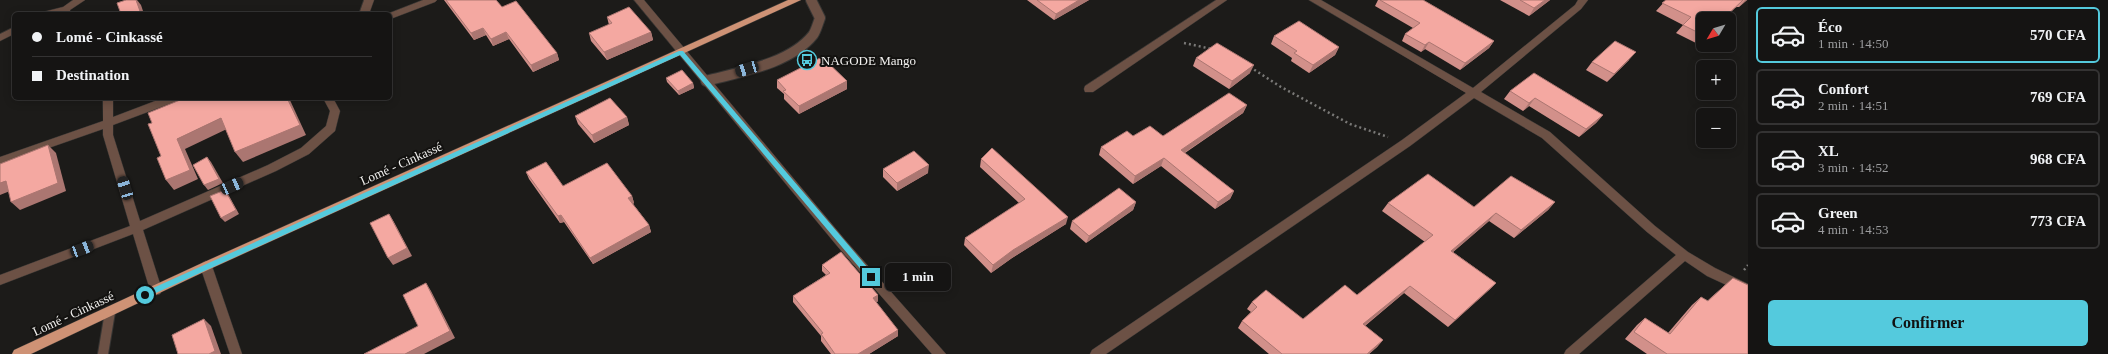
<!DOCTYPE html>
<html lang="fr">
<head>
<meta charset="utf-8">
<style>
	:root { --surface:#151413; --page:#222121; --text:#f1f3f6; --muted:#9d9ea0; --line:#343333; --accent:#54cadd }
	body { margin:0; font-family:Georgia,serif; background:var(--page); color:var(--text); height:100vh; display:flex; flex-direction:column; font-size:15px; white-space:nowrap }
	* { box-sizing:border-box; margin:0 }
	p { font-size:13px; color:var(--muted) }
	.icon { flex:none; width:22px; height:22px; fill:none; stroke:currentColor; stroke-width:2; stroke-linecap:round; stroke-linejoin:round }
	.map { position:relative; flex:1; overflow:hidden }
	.details { display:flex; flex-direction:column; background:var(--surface); width:360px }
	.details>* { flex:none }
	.hud { position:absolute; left:12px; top:12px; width:380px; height:88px; border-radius:6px; box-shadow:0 2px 10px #0003,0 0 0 1px var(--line); display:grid; align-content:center; height:88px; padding:0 20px; background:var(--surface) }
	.needle { width:26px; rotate:232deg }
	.tools { position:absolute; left:1696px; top:12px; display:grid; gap:8px }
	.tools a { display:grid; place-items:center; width:40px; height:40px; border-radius:6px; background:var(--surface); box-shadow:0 2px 10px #0003,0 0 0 1px var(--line); font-size:20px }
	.end { position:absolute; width:18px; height:18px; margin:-9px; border:5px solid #54cadd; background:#111; box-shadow:0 0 0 2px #111 }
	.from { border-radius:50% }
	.bubble { position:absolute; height:28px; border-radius:6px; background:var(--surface); box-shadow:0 2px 10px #0003,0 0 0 1px var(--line); font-size:13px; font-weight:600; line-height:28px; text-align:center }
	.car { position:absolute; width:12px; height:24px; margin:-12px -6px; border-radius:5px; box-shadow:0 0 3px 1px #0007; background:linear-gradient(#222 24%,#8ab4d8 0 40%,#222 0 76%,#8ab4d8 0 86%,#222 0) }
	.hud b { display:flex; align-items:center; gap:14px; height:38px; font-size:15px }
	.hud b+b { border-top:1px solid var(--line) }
	.hud i { width:10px; height:10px; background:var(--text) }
	ul { padding:7px 0 0; list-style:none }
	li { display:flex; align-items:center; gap:12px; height:56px; margin:0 8px 6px; padding:0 12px; border:2px solid var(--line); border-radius:6px }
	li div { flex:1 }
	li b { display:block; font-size:15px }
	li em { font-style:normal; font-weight:600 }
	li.current { border-color:var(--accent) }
	li>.icon { width:36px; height:36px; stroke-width:1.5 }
	.action { display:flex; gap:8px; margin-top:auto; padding:8px 20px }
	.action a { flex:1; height:46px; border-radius:6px; background:var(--accent); color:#111; font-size:16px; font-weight:600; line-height:46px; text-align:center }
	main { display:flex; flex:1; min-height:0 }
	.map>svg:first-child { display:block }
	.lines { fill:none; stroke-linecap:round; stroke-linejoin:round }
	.service-casing { stroke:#363533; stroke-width:12 }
	.minor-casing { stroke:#363533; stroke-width:1 }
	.trunk-casing { stroke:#363533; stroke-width:1 }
	.path { stroke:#7a7977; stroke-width:2.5; stroke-dasharray:2 3; stroke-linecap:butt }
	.service { stroke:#6c5145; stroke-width:10 }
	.minor { fill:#6c5145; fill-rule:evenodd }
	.trunk { fill:#ce9275; fill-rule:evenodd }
	.wall { fill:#d2908a }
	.shaded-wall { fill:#ab7671 }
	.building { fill:#f4a8a1; stroke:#ab7671 }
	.route { fill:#54cadd }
	.labels { text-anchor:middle; stroke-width:4; stroke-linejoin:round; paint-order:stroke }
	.poi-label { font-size:13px; fill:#f1f0ee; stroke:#131210; text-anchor:start }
	.street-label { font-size:13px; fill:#f1f0ee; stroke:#131210 }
</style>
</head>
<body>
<main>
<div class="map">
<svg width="1748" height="354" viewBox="0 0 1748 354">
	<rect width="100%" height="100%" fill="#1c1b19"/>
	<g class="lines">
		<defs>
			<g id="service">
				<path d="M706,81C739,72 790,64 813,35C816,31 818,23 820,18L811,0"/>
				<path d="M103,354L110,312"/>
			</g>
			<g id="minor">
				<path d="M73,0H85L70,10V14H41L43,12L63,7Z"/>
				<path d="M364,0H374L369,14H359Z"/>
				<path d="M423,0H437L435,2L393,18L390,19V14H387Z"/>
				<path d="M634,0H644L846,241L946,354H932L838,247Z"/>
				<path d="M1216,0H1227L1093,92H1085L1084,89L1085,86Z"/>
				<path d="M1309,0H1321L1473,88L1575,5L1578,0H1588L1581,9L1481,92L1550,132L1655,226L1688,252L1715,268L1748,284V295L1707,276L1685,261L1579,354H1564L1566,350L1676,255L1647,232L1542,138L1474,98L1410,146L1106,354H1090L1092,350L1402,140L1466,93Z"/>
				<path d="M14,27V34L0,41V34Z"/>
				<path d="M103,98H113V117L163,98H178L177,101L113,125V135L140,221L268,165L301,148L326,126L330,111L323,98H333L340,111L335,131L309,154L276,171L143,230L162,290L160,294L156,295L152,294L150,290L133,234L0,285V275L130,226L103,135V129L0,165V157L103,121Z"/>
				<path d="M206,261L210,263L212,266L242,354H230L200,266L202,263Z"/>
			</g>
			<path id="trunk" d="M788,0H801L210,269L31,354H12L14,350L202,263Z"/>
		</defs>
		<use href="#service" class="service-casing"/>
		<use href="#minor" class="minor-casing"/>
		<use href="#trunk" class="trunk-casing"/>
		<g class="path">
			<path d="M1184,43L1212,49"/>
			<path d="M1250,67L1281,87L1350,124L1388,137"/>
			<path d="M1744,270L1748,265"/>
		</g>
		<use href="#service" class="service"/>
		<use href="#minor" class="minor"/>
		<use href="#trunk" class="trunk"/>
	</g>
	<g class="wall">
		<path d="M444,0H496L502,7L557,53L559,60L533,72L509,39L493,46L486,35L474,40Z"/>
		<path d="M1027,0H1089L1054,20Z"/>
		<path d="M1378,0H1423L1494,41L1489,48L1460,70L1425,49L1421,52L1402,41L1405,34L1413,28L1375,6Z"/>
		<path d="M1500,0H1550L1529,16Z"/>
		<path d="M1666,0H1747L1739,7H1737L1703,19V39L1698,44L1676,33L1683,25L1656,11Z"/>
		<path d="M607,17L651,32L653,40L607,60L591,41L589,33L609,25Z"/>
		<path d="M1274,36L1339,47L1335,55L1309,73L1291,61L1292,58L1271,44Z"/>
		<path d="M1196,58L1250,73L1229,89L1193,66Z"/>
		<path d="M1629,60L1607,82L1586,70L1592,62Z"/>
		<path d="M666,78L693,83L694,88L679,95L667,82Z"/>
		<path d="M777,80L847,89L799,114L784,99V94L777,88Z"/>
		<path d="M1510,91L1603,115L1596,123L1579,137L1529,106L1523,111L1504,99Z"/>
		<path d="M1247,105L1243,113L1185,153L1234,191L1230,199L1215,209L1161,166L1133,184L1099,155L1101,147L1133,136H1163Z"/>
		<path d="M575,116L627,117L629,125L594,143L578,124Z"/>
		<path d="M981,159L1066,224L1012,258L991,273L964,245L965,238L1019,203L980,167Z"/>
		<path d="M883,169L928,173L897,191L883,177Z"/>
		<path d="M526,172L563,186L632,196L634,203L633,204L649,225L651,232L593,264L564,222L560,223L529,179Z"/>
		<path d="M1136,202L1133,210L1086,243L1070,229L1072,221Z"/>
		<path d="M1555,202L1548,210L1514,238L1489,221L1453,252L1496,283L1489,290L1448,327L1404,293L1365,326L1383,340L1377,347L1369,354H1269L1238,328L1242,321L1251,312L1247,309L1252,302L1303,319L1357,295L1425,242L1382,211L1388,203L1474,207Z"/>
		<path d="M822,265L878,295V301L876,303L898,336L869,354H831L821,341V336L793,302V296L826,275L822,271Z"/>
		<path d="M1733,278L1748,354H1647L1625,339L1637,325L1645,318L1668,333L1692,305L1701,297L1707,301Z"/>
	</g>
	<g class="shaded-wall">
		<path d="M136,0H137L141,5L144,14H141Z"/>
		<path d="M1079,0H1089L1054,20L1056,14Z"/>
		<path d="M1545,0H1550L1529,16L1534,8Z"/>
		<path d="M1743,0L1724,19H1723Z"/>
		<path d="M1745,0H1747L1739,7Z"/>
		<path d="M483,28L486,35L474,40L471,33Z"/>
		<path d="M506,32L509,39L493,46L491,39Z"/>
		<path d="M651,32L653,40L607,60L604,52Z"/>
		<path d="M1494,41L1489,48L1460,70L1465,63Z"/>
		<path d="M1429,42L1425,49L1421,52L1425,45Z"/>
		<path d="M1339,47L1335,55L1309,73L1313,65Z"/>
		<path d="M1636,52L1629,60L1607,82L1614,74Z"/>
		<path d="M557,53L559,60L533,72L531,65Z"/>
		<path d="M1254,65L1250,73L1229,89L1232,81Z"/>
		<path d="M847,81V89L799,114V106Z"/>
		<path d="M693,83L694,88L679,95L678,91Z"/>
		<path d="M287,98H289L306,135L243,162L235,152Z"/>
		<path d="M1535,98L1529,106L1523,111L1529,103Z"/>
		<path d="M1247,105L1243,113L1178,157L1181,150Z"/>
		<path d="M1603,115L1596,123L1579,137L1586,129Z"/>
		<path d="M627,117L629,125L594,143L592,135Z"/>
		<path d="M221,118L229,128L185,149L198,179L174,190L166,180L177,139Z"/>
		<path d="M48,145L56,153L66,191L20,210L11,202Z"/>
		<path d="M207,157L211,162L223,183L208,190L204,185Z"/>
		<path d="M1164,158L1161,166L1133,184L1135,176Z"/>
		<path d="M929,165L928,173L897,191V183Z"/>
		<path d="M6,181L15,189L0,195V183Z"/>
		<path d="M225,190L228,194L239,214L225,222L221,218Z"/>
		<path d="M1234,191L1230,199L1215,209L1218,202Z"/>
		<path d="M632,196L634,203L630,205L628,198Z"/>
		<path d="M1136,202L1133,210L1086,243L1089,236Z"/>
		<path d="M1555,202L1548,210L1514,238L1521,230Z"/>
		<path d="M1496,213L1489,221L1445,259L1451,251Z"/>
		<path d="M389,214L394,222L412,256L393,265L388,258Z"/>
		<path d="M561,215L564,222L560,223L558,216Z"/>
		<path d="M1068,217L1066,224L1012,258L991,273L993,265L1013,250Z"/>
		<path d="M649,225L651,232L593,264L590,258Z"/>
		<path d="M426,283L431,291L455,338L424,354H405L450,331Z"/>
		<path d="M1496,283L1489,290L1448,327L1455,320Z"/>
		<path d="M1410,286L1404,293L1358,331L1363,324Z"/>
		<path d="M878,295V301L873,305V298Z"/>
		<path d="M204,319L211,326L221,354H209Z"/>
		<path d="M898,330V336L869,354H858Z"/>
		<path d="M1383,340L1377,347L1369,354H1367Z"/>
	</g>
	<g class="building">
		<path d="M126,0H136L141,14H121L117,3Z"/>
		<path d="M446,0H496L502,7L516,1L557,53L531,65L506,32L491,39L483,28L471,33Z"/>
		<path d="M1037,0H1079L1056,14Z"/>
		<path d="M1380,0H1423L1494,41L1465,63L1429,42L1425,45L1405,34L1420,23Z"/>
		<path d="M1520,0H1545L1534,8Z"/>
		<path d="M1666,0H1743L1723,19H1703V35L1683,25L1691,17L1662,3Z"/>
		<path d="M629,7L651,32L604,52L589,33L612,23L607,17Z"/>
		<path d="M1299,21L1339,47L1313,65L1294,53L1297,51L1274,36Z"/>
		<path d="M1615,41L1636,52L1614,74L1592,62Z"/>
		<path d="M1217,43L1254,65L1232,81L1196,58Z"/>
		<path d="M822,57L847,81L799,106L783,91L786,90L777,80Z"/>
		<path d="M682,70L693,83L678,91L666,78Z"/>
		<path d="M1534,73L1603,115L1586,129L1535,98L1529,103L1510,91Z"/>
		<path d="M1229,93L1247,105L1181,150L1234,191L1218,202L1164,158L1135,176L1101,147L1127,131L1133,136L1150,126L1163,136Z"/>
		<path d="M185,98H287L300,125L235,152L221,118L177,139L190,170L166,180L157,158L161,156L148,124L152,123L148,113Z"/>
		<path d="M610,98L627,117L592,135L575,116Z"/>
		<path d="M48,145L58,183L11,202L6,181L0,183V164Z"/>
		<path d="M992,148L1068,217L1013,250L993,265L965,238L1025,199L981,159Z"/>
		<path d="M914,151L929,165L897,183L883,169Z"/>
		<path d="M207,157L219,179L204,185L193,165Z"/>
		<path d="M546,162L563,186L607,163L632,196L628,198L649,225L590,258L561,215L558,216L526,172Z"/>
		<path d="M1428,174L1474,207L1511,176L1555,202L1521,230L1496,213L1451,251L1496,283L1455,320L1410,286L1363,324L1383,340L1367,354H1282L1242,321L1257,307L1252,302L1266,290L1303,319L1345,285L1357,295L1433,235L1388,203Z"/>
		<path d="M1119,188L1136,202L1089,236L1072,221Z"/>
		<path d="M225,190L236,210L221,218L210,196Z"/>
		<path d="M389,214L407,248L388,258L370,223Z"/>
		<path d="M841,252L878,295L873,298L898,330L858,354H835L821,334L823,333L793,296L830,273L822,265Z"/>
		<path d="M1733,278L1748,285V354H1667L1634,332L1645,318L1670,334L1701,297L1708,301Z"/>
		<path d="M426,283L450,331L405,354H364L418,326L403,295Z"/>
		<path d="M204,319L215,351L209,354H178L172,335Z"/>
	</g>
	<path class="route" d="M679,51H683L874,275V279H869L680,55L147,297L145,298L141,295L142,293Z"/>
	<defs>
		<symbol id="bus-ring" viewBox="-11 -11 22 22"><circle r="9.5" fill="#131210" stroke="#54cadd" stroke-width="1.5"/><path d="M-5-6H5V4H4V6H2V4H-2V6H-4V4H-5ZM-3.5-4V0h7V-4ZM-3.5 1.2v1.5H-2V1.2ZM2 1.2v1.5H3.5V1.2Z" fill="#54cadd"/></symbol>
	</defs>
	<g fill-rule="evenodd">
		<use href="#bus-ring" x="796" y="49" width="22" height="22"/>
	</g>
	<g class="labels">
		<g class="poi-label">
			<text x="821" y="65">NAGODE Mango</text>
		</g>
		<g class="street-label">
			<text transform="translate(401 163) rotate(-24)" y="5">Lomé - Cinkassé</text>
			<text transform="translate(73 313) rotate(-25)" y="5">Lomé - Cinkassé</text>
		</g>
	</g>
</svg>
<div class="tools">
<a><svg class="needle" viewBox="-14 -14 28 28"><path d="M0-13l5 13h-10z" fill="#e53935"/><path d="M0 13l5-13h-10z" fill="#9d9ea0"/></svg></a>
<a>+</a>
<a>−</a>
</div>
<i class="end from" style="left:145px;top:295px"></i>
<i class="end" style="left:871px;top:277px"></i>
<div class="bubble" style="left:885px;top:263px;width:66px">1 min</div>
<i class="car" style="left:747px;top:69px;rotate:253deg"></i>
<i class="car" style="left:232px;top:186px;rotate:66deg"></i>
<i class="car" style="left:125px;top:188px;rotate:343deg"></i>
<i class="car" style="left:82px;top:249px;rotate:69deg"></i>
<div class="hud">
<b><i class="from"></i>Lomé - Cinkassé</b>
<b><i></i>Destination</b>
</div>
</div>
<section class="details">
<ul>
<li class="current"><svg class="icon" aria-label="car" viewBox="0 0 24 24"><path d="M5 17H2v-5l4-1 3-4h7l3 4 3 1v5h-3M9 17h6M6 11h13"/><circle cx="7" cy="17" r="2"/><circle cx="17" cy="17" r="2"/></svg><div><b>Éco</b><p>1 min · 14:50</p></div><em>570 CFA</em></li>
<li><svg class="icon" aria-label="car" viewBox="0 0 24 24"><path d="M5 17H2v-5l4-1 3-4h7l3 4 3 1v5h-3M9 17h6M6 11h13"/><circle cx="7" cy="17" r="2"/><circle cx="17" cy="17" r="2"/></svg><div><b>Confort</b><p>2 min · 14:51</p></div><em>769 CFA</em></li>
<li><svg class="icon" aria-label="car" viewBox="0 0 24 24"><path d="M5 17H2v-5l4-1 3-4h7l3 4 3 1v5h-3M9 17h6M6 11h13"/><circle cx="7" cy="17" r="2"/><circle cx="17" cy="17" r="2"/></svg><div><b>XL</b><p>3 min · 14:52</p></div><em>968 CFA</em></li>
<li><svg class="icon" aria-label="car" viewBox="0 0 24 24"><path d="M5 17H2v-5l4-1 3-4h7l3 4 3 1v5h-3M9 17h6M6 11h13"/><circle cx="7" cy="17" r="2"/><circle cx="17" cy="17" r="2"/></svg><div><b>Green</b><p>4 min · 14:53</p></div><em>773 CFA</em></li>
</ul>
<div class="action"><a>Confirmer</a></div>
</section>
</main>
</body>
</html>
